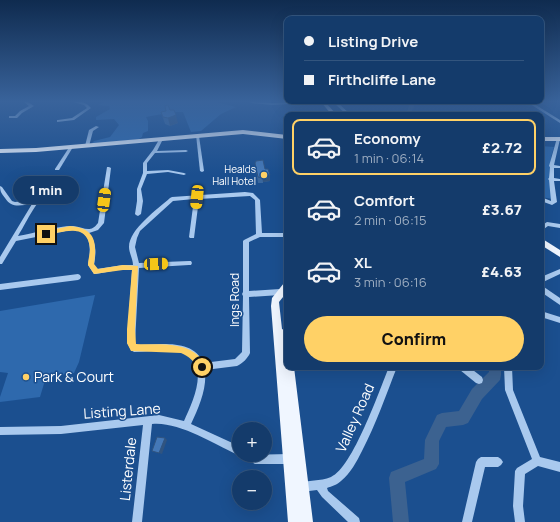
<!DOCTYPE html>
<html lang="en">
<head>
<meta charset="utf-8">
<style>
	:root { --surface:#143b6b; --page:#214673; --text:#f1f3f6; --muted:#9dadc1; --line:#33557e; --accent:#ffd166 }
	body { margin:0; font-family:Manrope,sans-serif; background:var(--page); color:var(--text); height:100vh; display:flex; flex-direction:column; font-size:15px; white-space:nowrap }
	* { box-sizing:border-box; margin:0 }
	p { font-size:13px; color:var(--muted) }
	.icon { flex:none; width:22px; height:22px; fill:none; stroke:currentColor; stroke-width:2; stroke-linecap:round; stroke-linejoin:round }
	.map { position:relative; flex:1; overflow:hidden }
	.details { position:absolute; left:284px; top:112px; width:260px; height:258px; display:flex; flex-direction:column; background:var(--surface); border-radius:8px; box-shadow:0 4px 16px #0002,0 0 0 1px var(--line) }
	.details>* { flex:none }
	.top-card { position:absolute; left:284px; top:16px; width:260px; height:88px; border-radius:8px; box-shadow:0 4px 16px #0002,0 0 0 1px var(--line); display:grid; align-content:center; height:88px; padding:0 20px; background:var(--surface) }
	.buttons { position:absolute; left:232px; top:422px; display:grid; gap:8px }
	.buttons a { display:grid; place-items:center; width:40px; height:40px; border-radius:50%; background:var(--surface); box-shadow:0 4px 16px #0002,0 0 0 1px var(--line); font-size:20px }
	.end { position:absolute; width:18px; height:18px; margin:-9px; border:5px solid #ffd166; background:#111; box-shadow:0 0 0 2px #111 }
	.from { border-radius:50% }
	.bubble { position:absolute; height:28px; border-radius:14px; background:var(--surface); box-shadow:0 4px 16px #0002,0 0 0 1px var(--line); font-size:13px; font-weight:800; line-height:28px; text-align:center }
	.car { position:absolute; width:12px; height:24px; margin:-12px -6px; border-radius:5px; box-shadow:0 0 3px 1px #0007; background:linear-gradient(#f5c518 24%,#345 0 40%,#f5c518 0 76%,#345 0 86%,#f5c518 0) }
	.top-card b { display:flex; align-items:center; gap:14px; height:38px; font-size:15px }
	.top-card b+b { border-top:1px solid var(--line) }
	.top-card i { width:10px; height:10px; background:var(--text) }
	ul { padding:7px 0 0; list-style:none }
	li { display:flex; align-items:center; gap:12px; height:56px; margin:0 8px 6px; padding:0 12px; border:2px solid transparent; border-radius:8px }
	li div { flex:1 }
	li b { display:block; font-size:15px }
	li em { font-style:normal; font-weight:800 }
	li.selected { border-color:var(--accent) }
	li>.icon { width:36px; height:36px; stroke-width:1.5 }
	.action { display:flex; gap:8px; margin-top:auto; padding:8px 20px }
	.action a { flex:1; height:46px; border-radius:24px; background:var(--accent); color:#111; font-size:16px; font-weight:800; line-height:46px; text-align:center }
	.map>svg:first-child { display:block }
	.green { fill:#2e69ad }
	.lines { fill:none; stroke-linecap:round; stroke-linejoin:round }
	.river { fill:#3c6290; fill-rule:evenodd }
	.minor { fill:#a9c9ee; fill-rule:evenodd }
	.major { fill:#f0f6ff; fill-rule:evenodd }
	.wall { fill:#3a679d }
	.shaded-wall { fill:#305480 }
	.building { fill:#4478b7; stroke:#305480 }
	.route { fill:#ffd166 }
	.poi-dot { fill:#ffd166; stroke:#1b4f8f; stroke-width:1.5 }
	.labels { text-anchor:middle; stroke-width:3; stroke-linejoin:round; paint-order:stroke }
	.far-poi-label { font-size:10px; fill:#fff; stroke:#1b4f8f; text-anchor:end }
	.street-label { font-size:12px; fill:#fff; stroke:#1b4f8f }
	.near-poi-label { font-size:14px; fill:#fff; stroke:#1b4f8f; text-anchor:start }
	.near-street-label { font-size:14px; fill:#fff; stroke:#1b4f8f }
</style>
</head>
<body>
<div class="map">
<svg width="560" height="522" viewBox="0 0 560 522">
	<rect width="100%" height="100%" fill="#1b4f8f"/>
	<g class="green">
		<path d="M104,102H216L236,107L221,114L201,131L191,132L183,112H173L146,117L148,121V131L143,133L142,137L139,139L94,144L92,143L94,141L110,137L119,125L114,119L96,120V117L110,109L109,106L98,105Z"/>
		<path d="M541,146L554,147L551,157L549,178L552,199L541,197Z"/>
		<path d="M95,295L79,362L74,373L46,377L40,397L0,402V397L8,373L0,372V311Z"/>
	</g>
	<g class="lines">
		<g class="river">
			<path d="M410,102H416L410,115H406Z"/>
			<path d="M489,367H501V375L500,380L482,399L468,423L463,425L446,427L439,441V464L436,469L405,482L409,522H393L389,478L391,472L424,459L425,440L437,415L442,413L459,411L472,389L489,372Z"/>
		</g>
		<g class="minor">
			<path d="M24,102H28L34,106L22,113L17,118H9V116H15L20,111L29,106Z"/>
			<path d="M73,102C81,101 86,102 91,108L74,120L57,122V120H58L72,118L87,108L84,105Z"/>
			<path d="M250,102L273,103L304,102L302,103L273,105L252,103Z"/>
			<path d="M331,102H337L351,115H347L334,103L325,105L323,104Z"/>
			<path d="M527,102H531L560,120V123Z"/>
			<path d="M96,126L99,127L93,131L89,146L86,147L85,146L89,130Z"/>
			<path d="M196,135L199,136L204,171L202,172L200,171Z"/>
			<path d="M160,138L163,139L157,151L186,150L188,151L186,152L155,153L147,163V171L168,170L184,173L186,174L184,175L168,172L147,174L141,189L143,201L141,214L138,216L136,215L135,214L137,201V189L143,173V163L153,150Z"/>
			<path d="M557,138H559L560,139L554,165L560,166V168H554V178L560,179V181H554L557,202L552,205L541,201V197L551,201L549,180L548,179L549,178L550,167L549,166Z"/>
			<path d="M70,146L73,147L59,170H55V169Z"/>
			<path d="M107,167H109L111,168L104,223L98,230L89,233C97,244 96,253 94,265L97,269L123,265H133C133,259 129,253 129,247C129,229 158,209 170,198L172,197L245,192L253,193L260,200L262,233H287V237H260L249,242V291L280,289L282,290L283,292L282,294L280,295L249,297L250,353C248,358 242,364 237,366L205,370C207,389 199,407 191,424L239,446V455H240H239L236,454C213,443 177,421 152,424L142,522H132L143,425L61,434L0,435V427L61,426L159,415L184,421C193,401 212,362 180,352C166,348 149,352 134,352L131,350L127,343L132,270L123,269L96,274H94L88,265C90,254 93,236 79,231C75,230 70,230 66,231L16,241L2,264H0V257L32,204C21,205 12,209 5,198C2,194 0,192 0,186L2,187L12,201L15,202L34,200C41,192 50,187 61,188L68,195V196H64L58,191C54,191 50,192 46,194C36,201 25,225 18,236C36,233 55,226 73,226C84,227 90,234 98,223ZM250,196L255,200L256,234L244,240L243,241V292L242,294L243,296L242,352L235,359L203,363C194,338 157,345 136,345L135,342L139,268L189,265H191L192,263L191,261H189L139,263L135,247L137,238L140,231L173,201L194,199L189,237L190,238H194L199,199Z"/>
			<path d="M547,222L560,224V228L548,226L541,231V226Z"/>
			<path d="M560,269V274L541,283V277Z"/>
			<path d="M78,274L80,275L81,277L80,279L78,280L0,290V284Z"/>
			<path d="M541,285L560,298V305L541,292Z"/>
			<path d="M541,311L560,317V323L541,317Z"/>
			<path d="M389,367H397C386,395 376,424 362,451C357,461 350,474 341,481C337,485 332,486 327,488L328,491L359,518L360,522H348L322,497L317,490L301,492L298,490L296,487L298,484C308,479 320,482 331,477C353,467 379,391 389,367Z"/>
			<path d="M459,367H469L482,377L483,380L482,383L479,384L476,383L460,370Z"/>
			<path d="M504,367H512L513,390L540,457L560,462V472L538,466L525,474L523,506L525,522H515L513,506L515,471L517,468L532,459L505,390Z"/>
			<path d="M290,454L293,456L295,459L293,462L290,464H255L244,458L242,455Z"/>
			<path d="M481,457H498L501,459L503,462L501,465L498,467H485L472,522H462L476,462L478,459Z"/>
		</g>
		<g class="major">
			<path d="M321,102H325L337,115H332Z"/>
			<path d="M243,130L287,135V139L243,134L36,152L0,153V149L36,148Z"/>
			<rect x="541" y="137" width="19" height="4"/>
			<path d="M541,238L560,250V257L541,245Z"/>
			<path d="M287,281V292L279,302L282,329L284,330L287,338V361L285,360V363H287V367H294L313,522H288L271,306L272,298L284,283Z"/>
		</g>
	</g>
	<g class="wall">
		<path d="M170,110L178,123L170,126L165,124L161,112Z"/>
		<path d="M255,163L265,169L270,175V181L263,182V183H258Z"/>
	</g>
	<g class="shaded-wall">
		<path d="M176,115L178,123L170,126L168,118Z"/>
		<path d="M270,175V181L263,182L262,176Z"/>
		<path d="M165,438L167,440L162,454L159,453Z"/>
	</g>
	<g class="building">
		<path d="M168,105L170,110H174L176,115L168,118L163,117L161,112L166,111L165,106Z"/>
		<path d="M263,160L265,169H268L270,175L262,176L263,178L258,177L255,163L256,161Z"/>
		<path d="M157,437L165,438L159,453L152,451Z"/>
	</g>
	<linearGradient id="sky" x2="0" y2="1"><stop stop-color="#0f2b4f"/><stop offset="0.58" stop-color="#39639b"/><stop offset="1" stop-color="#39639b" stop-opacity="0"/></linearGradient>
	<rect width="560" height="175" fill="url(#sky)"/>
	<path class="route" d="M70,226C96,228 97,243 94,264L98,269L123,265L138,266L135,329L136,344C161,345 195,340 206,367L205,370L202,372L199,370C196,362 188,356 181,353L131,351L127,343V329L132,270H123L94,274L88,265C88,260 90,254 90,249C88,222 62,232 46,236L43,234L46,231Z"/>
	<g class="poi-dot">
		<circle cx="264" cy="175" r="4"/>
		<circle cx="26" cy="377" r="4"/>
	</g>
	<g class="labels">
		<g class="far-poi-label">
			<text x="256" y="173">Healds<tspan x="256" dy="12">Hall Hotel</tspan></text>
		</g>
		<g class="street-label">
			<text transform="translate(235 300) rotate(-90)" y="4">Ings Road</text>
		</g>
		<g class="near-poi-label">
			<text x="34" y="382">Park &amp; Court</text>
		</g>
		<g class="near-street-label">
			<text transform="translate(122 411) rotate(-4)" y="5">Listing Lane</text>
			<text transform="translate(355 418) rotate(-66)" y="5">Valley Road</text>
			<text transform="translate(128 469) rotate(-84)" y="5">Listerdale</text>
		</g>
	</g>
</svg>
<div class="buttons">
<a>+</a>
<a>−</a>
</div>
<i class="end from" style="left:202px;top:367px"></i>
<i class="end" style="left:46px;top:234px"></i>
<div class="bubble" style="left:13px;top:176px;width:66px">1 min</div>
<i class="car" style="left:197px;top:197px;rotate:186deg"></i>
<i class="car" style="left:104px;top:200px;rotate:8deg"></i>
<i class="car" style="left:156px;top:264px;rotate:87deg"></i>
<div class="top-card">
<b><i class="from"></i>Listing Drive</b>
<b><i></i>Firthcliffe Lane</b>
</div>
<section class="details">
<ul>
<li class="selected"><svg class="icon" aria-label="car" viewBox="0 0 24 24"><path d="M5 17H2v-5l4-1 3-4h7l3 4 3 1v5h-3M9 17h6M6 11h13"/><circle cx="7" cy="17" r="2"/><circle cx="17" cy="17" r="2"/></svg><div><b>Economy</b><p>1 min · 06:14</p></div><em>£2.72</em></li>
<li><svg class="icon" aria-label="car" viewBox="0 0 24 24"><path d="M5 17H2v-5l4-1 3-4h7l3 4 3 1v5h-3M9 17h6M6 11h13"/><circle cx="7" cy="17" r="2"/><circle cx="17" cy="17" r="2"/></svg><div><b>Comfort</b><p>2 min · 06:15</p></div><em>£3.67</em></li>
<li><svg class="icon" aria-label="car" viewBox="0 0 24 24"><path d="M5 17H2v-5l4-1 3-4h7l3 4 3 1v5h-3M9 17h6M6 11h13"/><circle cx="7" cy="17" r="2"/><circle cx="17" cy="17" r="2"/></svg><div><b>XL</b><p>3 min · 06:16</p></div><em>£4.63</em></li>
</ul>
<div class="action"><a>Confirm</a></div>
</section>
</div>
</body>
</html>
